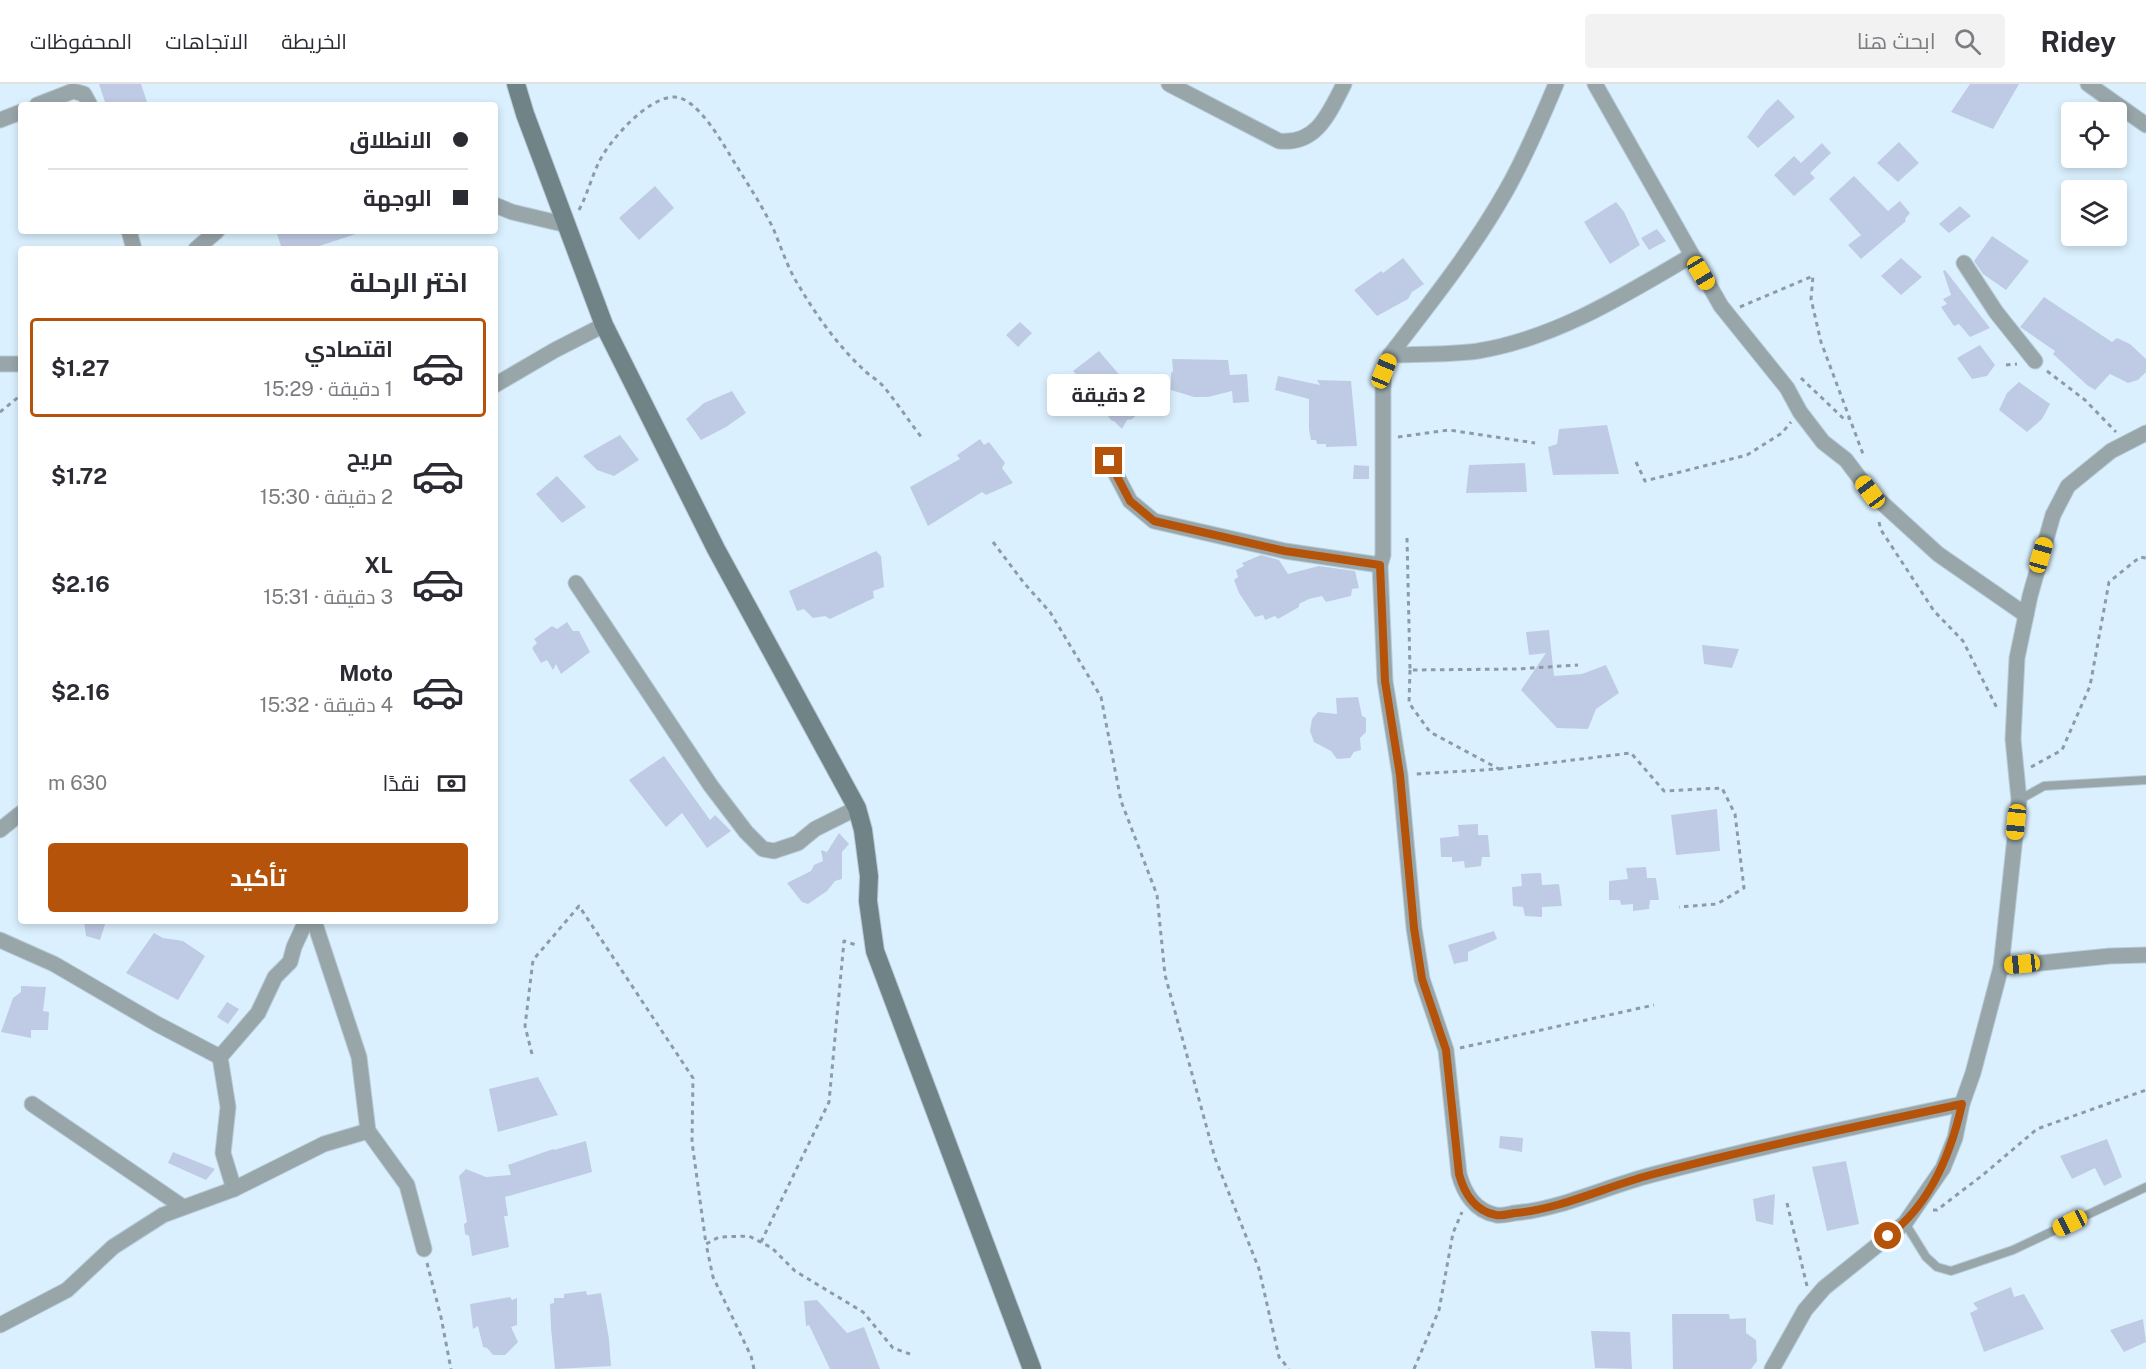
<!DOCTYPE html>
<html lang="ar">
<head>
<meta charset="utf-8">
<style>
	:root { --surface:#fff; --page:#f2f2f3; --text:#2b2b33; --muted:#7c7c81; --line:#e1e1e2; --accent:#b45309 }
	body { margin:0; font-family:"Public Sans",Cairo,sans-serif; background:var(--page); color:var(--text); direction:rtl; height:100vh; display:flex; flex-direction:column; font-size:22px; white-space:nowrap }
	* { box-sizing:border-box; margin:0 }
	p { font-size:20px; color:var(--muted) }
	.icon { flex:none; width:33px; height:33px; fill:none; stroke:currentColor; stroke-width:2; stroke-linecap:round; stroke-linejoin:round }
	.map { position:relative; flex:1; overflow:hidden; direction:ltr }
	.drawer { position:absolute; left:18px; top:162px; width:480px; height:678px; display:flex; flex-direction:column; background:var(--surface); border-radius:6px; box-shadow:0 3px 9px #0003; direction:rtl }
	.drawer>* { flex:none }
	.hud { position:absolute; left:18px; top:18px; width:480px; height:132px; border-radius:6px; box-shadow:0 3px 9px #0003; direction:rtl; display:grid; align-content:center; height:132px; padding:0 30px; background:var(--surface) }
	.tools { position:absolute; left:2061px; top:18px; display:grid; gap:12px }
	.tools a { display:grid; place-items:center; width:66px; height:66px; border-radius:6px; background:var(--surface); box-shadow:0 3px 9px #0003; font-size:30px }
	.end { position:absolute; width:27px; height:27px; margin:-14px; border:8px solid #b45309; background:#fff; box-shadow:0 0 0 3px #fff }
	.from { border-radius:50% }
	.bubble { position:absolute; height:42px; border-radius:6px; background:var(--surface); box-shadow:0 3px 9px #0003; font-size:20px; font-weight:700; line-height:42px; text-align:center; direction:rtl }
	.car { position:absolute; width:18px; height:36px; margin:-18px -9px; border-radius:8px; box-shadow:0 0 4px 2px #0007; background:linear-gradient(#f5c518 24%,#345 0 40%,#f5c518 0 76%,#345 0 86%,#f5c518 0) }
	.hud b { display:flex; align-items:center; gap:21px; height:57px; font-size:22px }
	.hud b+b { border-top:2px solid var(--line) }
	.hud i { width:15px; height:15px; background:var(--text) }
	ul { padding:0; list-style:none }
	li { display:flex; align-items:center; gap:18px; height:99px; margin:0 12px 9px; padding:0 18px; border:3px solid transparent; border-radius:6px }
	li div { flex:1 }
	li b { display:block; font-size:22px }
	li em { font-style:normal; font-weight:700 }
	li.selected { border-color:var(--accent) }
	li>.icon { width:54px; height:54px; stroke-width:1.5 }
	h2 { padding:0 30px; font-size:27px; line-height:72px }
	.pay { display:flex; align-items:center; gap:15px; height:66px; padding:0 30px; font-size:22px }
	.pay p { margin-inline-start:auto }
	.cta { display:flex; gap:12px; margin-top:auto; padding:12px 30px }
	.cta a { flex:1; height:69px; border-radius:6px; background:var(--accent); color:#fff; font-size:24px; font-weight:700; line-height:69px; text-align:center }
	header { display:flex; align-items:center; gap:36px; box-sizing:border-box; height:84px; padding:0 30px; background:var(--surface); border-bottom:2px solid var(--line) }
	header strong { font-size:28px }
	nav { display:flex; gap:33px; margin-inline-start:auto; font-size:21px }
	.search { width:420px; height:54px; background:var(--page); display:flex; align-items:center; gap:15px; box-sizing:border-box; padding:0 21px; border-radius:6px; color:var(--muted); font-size:22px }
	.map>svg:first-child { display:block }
	.building { fill:#bfcbe4 }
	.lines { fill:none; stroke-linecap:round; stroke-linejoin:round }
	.lane-casing { stroke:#b8cbd7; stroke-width:10 }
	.street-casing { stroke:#b8cbd7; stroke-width:17 }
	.secondary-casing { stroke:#b8cbd7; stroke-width:20 }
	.path { stroke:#8c9ca7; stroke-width:3; stroke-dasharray:4.5 4.5; stroke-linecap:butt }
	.lane { stroke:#98a6a9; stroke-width:8 }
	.street { stroke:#98a6a9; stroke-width:15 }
	.secondary { stroke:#708488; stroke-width:18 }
	.route { stroke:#b45309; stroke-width:8 }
</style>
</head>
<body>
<header>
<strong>Ridey</strong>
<div class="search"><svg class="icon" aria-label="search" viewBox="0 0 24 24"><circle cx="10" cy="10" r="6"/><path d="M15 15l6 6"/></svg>ابحث هنا</div>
<nav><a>الخريطة</a><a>الاتجاهات</a><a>المحفوظات</a></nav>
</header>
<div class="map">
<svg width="2146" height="1285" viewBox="0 0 2146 1285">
	<rect width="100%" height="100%" fill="#dbf0fe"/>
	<g class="building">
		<path d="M99,0H141L148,21H106Z"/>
		<path d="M1970,0H2019L1993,45L1951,28Z"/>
		<path d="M1778,15L1795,33L1758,64L1747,53L1766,27Z"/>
		<path d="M1899,58L1919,79L1898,98L1877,79Z"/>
		<path d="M1822,59L1831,69L1810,89L1815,94L1794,112L1774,91L1794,72L1801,79Z"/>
		<path d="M1854,92L1888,127L1900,117L1910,129L1905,135L1906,137L1861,175L1848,161L1861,151L1829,115Z"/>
		<path d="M655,102L674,124L639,156L619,134Z"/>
		<path d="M1616,118L1624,128L1640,161L1610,180L1584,138Z"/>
		<path d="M1960,122L1971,132L1949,149L1939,140Z"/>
		<path d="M1657,145L1666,157L1649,166L1641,154Z"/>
		<path d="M276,147H356V150L310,165H282Z"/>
		<path d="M1992,152L2029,177L2006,206L1983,190L1974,177Z"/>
		<path d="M1403,174L1424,200L1412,208L1408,215L1377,232L1354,206L1381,187L1383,189Z"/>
		<path d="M1901,174L1922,193L1901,211L1881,192Z"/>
		<path d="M1945,186L1990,244L1970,253L1959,240L1954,242L1941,223L1947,220L1943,215L1951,211L1943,187Z"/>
		<path d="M2044,213L2112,258L2117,254L2130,260L2146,275V288L2138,296L2128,299L2110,290L2095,306L2087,301L2053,270L2055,267L2020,243Z"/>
		<path d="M1020,238L1032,249L1018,263L1006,251Z"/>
		<path d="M1980,261L1995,281L1987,292L1972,295L1957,274Z"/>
		<path d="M1099,267L1140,315L1138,318L1144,324L1132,335L1127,336L1122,345L1114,337H1112L1096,318L1099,314L1073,287Z"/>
		<path d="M1172,275L1228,276L1230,291L1247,290L1249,318L1233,319L1232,307L1208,313H1194L1171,306V289L1173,287Z"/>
		<path d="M1278,292L1320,301L1317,296L1351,297L1357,362L1326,363V360H1317L1316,356H1311L1309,345V315L1275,306Z"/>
		<path d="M2019,298L2050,320L2042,335L2027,348L1999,326L2007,309Z"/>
		<path d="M732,307L746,329L726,343L701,356L686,335L704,319Z"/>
		<path d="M1607,341L1619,390L1553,391L1548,363L1557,360L1559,345Z"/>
		<path d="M620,351L639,376L614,392L597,386L583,372Z"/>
		<path d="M980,355L984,361L989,358L1005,379L1002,384L1013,399L986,411L982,408L928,442L910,403L960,375L957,371Z"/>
		<path d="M1525,379L1527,408L1466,409L1469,381Z"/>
		<path d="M1354,381L1369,382V395H1353Z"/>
		<path d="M557,392L586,423L562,439L536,410Z"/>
		<path d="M876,467L881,472L884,503L873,507L874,514L830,535L825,532L813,534L804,525L797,527L789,507Z"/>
		<path d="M1261,471L1279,476L1288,490L1319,482L1355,487L1359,504L1352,505L1351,512L1326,518L1322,512L1309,515L1299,520V523L1278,535L1275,532L1265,536L1263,531L1255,533L1239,509L1234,496L1238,493L1236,486L1244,482L1242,479Z"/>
		<path d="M567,538L573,547H579L590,568L561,590L556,580L553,586L547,576L541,579L532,564L537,559L534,555L552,542L557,545Z"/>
		<path d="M1549,546L1554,592L1582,590L1606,581L1619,609L1596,625L1588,645L1557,644L1521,606L1546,569L1529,571L1526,548Z"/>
		<path d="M1702,561L1739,565L1732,584L1704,580Z"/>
		<path d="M1358,613L1362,632L1366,634V648L1360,654L1361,666L1354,668L1350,674L1337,675L1331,667L1314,658L1310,647L1312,635L1318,628L1337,630L1336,614Z"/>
		<path d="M664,672L710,736L715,731L731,747L707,764L682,729L666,743L629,696Z"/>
		<path d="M1717,725L1720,767L1676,771L1671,731Z"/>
		<path d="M1478,740V751H1488L1490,773H1482L1481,782L1465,784L1464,777L1452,778V773H1441L1440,754L1459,752L1458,741Z"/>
		<path d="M839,749L849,760L842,768V795L835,797L827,807L808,820L802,818L787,799L811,787L814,781L823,777L821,766L827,768Z"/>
		<path d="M1646,783L1647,794H1656L1659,816H1650L1649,825L1633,827V820L1621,821L1620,816H1609V797L1628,795L1626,784Z"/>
		<path d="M1541,789L1542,801L1559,800L1562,822L1542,823V833L1525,832L1523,823L1513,822L1512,803L1522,802L1521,790Z"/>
		<path d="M84,837H106L100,856L86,852Z"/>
		<path d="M1494,847L1497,855L1468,868V877L1454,880L1448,861Z"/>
		<path d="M154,849L163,854L183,857L205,872L178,916L126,889Z"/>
		<path d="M21,902L46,903L43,927L49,928L48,946H31V954L1,948L13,914L21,908Z"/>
		<path d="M227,918L239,925L228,940L217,933Z"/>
		<path d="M538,993L558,1031L498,1048L489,1005Z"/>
		<path d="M1500,1052L1523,1054L1522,1068L1499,1064Z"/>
		<path d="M2107,1055L2122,1093L2104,1102L2095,1084L2072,1095L2060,1072Z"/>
		<path d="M586,1057L592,1088L505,1113L508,1132H504L509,1163L472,1172L469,1152L465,1150L464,1140L467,1138L459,1092L466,1085L486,1093L511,1091L508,1081L553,1065L554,1066Z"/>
		<path d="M173,1068L215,1085L206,1096L168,1079Z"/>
		<path d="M1846,1077L1859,1140L1827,1147L1812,1083Z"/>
		<path d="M1775,1110L1773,1141L1756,1137L1753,1115Z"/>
		<path d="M2011,1203L2014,1213L2024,1210L2044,1245L1984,1268L1970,1229L1978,1225L1973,1219Z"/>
		<path d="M586,1207L587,1211L601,1209L609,1255L611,1282L555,1285L551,1244L550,1220L554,1219V1214H564V1210Z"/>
		<path d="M510,1213L512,1216L517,1214V1241L511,1243L518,1258L505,1271H493L487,1264L483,1263L478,1242L473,1245L470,1220Z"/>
		<path d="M817,1216L847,1249L864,1243L880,1285H830L809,1241L806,1242L804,1217Z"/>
		<path d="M1672,1230H1729L1730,1235L1746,1234V1249L1756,1256L1757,1277L1751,1285H1673Z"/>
		<path d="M2143,1235L2146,1258L2124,1268L2110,1246Z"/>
		<path d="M1591,1247L1630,1248L1632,1285L1595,1284Z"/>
	</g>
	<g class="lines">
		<defs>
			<g id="lane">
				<path d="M2019,716L2044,702L2146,696"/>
				<path d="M1905,1139L1926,1173L1937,1183L1951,1187L2013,1166L2146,1103"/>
			</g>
			<g id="street">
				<path d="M1169,0L1279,57C1317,61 1329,29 1344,0"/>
				<path d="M1556,0C1541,36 1526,71 1507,105C1474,164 1431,218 1390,271L1384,287L1383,305V471L1380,481L1385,597L1400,691L1414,844L1422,895L1446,966L1459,1090C1464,1109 1475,1127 1496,1131C1502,1132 1509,1130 1515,1129C1561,1125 1605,1103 1651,1091C1753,1064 1858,1042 1962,1020"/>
				<path d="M1595,0L1721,222L1787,304L1800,328L1823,358L1846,376L1870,408L1938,470L2026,531"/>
				<path d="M2088,0L2146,41"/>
				<path d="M37,21L73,7L84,10L90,21"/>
				<path d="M0,36L21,28"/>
				<path d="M495,121L512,128L567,141"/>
				<path d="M129,147L134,165"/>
				<path d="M196,165L217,147"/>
				<path d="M1964,179L1996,228L2035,277"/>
				<path d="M1390,271C1419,270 1449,271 1478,267C1556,254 1623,212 1691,172"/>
				<path d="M0,280H21"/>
				<path d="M495,301L555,266L604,241"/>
				<path d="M1109,377L1130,417L1154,437L1285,467L1380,481"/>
				<path d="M576,499L711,702L746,748L763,765L774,767L798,759L815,745L857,724"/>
				<path d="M0,746L21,729"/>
				<path d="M314,837L359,973L368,1047L407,1101L424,1165"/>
				<path d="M0,856L54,880L157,940L220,973"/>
				<path d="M2001,883L2110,872L2146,871"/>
				<path d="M32,1020L183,1123"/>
				<path d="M234,1105L223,1069L228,1023L220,973L258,929L275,893L290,878L294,863L306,837"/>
				<path d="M0,1241L67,1206L113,1163L163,1131L234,1105L324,1060L368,1047"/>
				<path d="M1772,1285L1805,1226L1824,1204L1905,1139L1943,1084L1955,1054L1962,1020L1973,989L2001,883L2019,716L2013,655L2017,574L2030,512L2053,431L2068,402L2111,367L2146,349"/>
			</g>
			<path id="secondary" d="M516,0L525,30L604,241L716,465L857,724L863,746L869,792L868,817L875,867L1032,1285"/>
		</defs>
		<use href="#lane" class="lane-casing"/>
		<use href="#street" class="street-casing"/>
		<use href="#secondary" class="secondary-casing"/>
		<g class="path">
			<path d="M579,126C587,111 591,95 598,80C608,58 647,13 674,13C698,13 724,62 736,81C749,102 762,122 773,144C781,163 788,185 799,202C817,233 840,264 866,288C872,293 879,297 884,303C897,319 909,337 922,354"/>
			<path d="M1740,223L1813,192L1811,215L1821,258L1863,370"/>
			<path d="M2006,281L2017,280"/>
			<path d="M2047,287L2085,316L2116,348"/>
			<path d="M1801,294L1844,335L1850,334"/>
			<path d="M0,328L21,311"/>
			<path d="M1398,353L1449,346L1535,359"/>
			<path d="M1636,378L1645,397L1747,371L1782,349L1791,338"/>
			<path d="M1879,438L1881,446L1934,527L1963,557L1998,626"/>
			<path d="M1407,454L1410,586L1516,585L1578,581"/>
			<path d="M993,458L1024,499L1050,528L1101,613L1121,717L1157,811L1165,891L1215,1074L1259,1185L1279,1273L1289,1285"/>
			<path d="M1410,586L1409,619L1430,648L1499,685L1415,690"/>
			<path d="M2031,683L2062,666L2090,602L2109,498L2140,473L2146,474"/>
			<path d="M1499,685L1631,669L1664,707L1722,704L1735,730L1744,804L1717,820L1679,823"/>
			<path d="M1460,964L1654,921"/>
			<path d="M532,970L525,942L533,876L579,822L693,994L692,1058L706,1160"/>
			<path d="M1787,1119L1807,1202"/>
			<path d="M1933,1126H1937L1984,1090L2037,1045L2146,1006"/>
			<path d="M761,1158L829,1018L844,857L856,861"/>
			<path d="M427,1179L441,1233L451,1285"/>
			<path d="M754,1285L751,1272L713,1193L706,1160L719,1153L749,1152L772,1164L795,1187L863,1228L893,1264L910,1270"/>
			<path d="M1414,1285L1439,1226L1453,1149L1462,1128"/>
		</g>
		<use href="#lane" class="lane"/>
		<use href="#street" class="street"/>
		<use href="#secondary" class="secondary"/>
	</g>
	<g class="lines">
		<path class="route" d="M1109,377L1130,417L1154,437L1285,467L1380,481L1385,597L1400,691L1414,844L1422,895L1446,966L1459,1090C1464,1109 1475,1127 1496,1131C1502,1132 1509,1130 1515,1129C1561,1125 1605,1103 1650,1091C1753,1064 1858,1042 1962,1020C1951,1070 1931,1120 1888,1152"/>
	</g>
</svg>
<div class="tools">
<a><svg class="icon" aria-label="locate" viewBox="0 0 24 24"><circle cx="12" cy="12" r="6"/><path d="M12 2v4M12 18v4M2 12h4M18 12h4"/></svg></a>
<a><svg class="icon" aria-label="layers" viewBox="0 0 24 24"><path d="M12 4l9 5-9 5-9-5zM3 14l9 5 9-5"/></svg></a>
</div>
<i class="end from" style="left:1888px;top:1152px"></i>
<i class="end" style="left:1109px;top:377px"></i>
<div class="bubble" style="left:1047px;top:290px;width:123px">2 دقيقة</div>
<i class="car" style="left:1701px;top:189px;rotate:149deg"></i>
<i class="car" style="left:1384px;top:287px;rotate:22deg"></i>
<i class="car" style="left:1870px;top:408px;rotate:323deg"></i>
<i class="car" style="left:2041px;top:471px;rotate:16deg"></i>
<i class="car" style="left:2016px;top:738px;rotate:186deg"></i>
<i class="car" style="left:2022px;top:880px;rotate:264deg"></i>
<i class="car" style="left:2070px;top:1139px;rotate:244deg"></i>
<div class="hud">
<b><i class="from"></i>الانطلاق</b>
<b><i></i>الوجهة</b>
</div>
<section class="drawer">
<h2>اختر الرحلة</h2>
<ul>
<li class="selected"><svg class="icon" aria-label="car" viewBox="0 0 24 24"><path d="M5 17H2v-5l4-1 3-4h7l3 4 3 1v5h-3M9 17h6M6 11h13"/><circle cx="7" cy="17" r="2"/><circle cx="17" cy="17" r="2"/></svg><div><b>اقتصادي</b><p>1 دقيقة · 15:29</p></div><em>$1.27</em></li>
<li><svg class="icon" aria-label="car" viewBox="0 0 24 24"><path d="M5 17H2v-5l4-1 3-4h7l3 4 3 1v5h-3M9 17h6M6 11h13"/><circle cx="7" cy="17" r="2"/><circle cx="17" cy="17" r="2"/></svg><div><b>مريح</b><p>2 دقيقة · 15:30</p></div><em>$1.72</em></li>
<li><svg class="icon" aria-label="car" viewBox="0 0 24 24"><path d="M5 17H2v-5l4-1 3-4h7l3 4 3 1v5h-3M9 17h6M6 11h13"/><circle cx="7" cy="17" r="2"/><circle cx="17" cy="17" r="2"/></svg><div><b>XL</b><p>3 دقيقة · 15:31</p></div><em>$2.16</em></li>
<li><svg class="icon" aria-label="car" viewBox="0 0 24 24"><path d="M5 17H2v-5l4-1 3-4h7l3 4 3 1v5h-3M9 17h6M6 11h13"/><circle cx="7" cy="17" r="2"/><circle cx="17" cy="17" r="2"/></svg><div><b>Moto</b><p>4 دقيقة · 15:32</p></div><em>$2.16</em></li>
</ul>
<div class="pay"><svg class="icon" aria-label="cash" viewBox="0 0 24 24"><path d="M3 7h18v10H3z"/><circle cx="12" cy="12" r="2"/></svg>نقدًا<p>630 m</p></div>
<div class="cta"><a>تأكيد</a></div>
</section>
</div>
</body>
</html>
